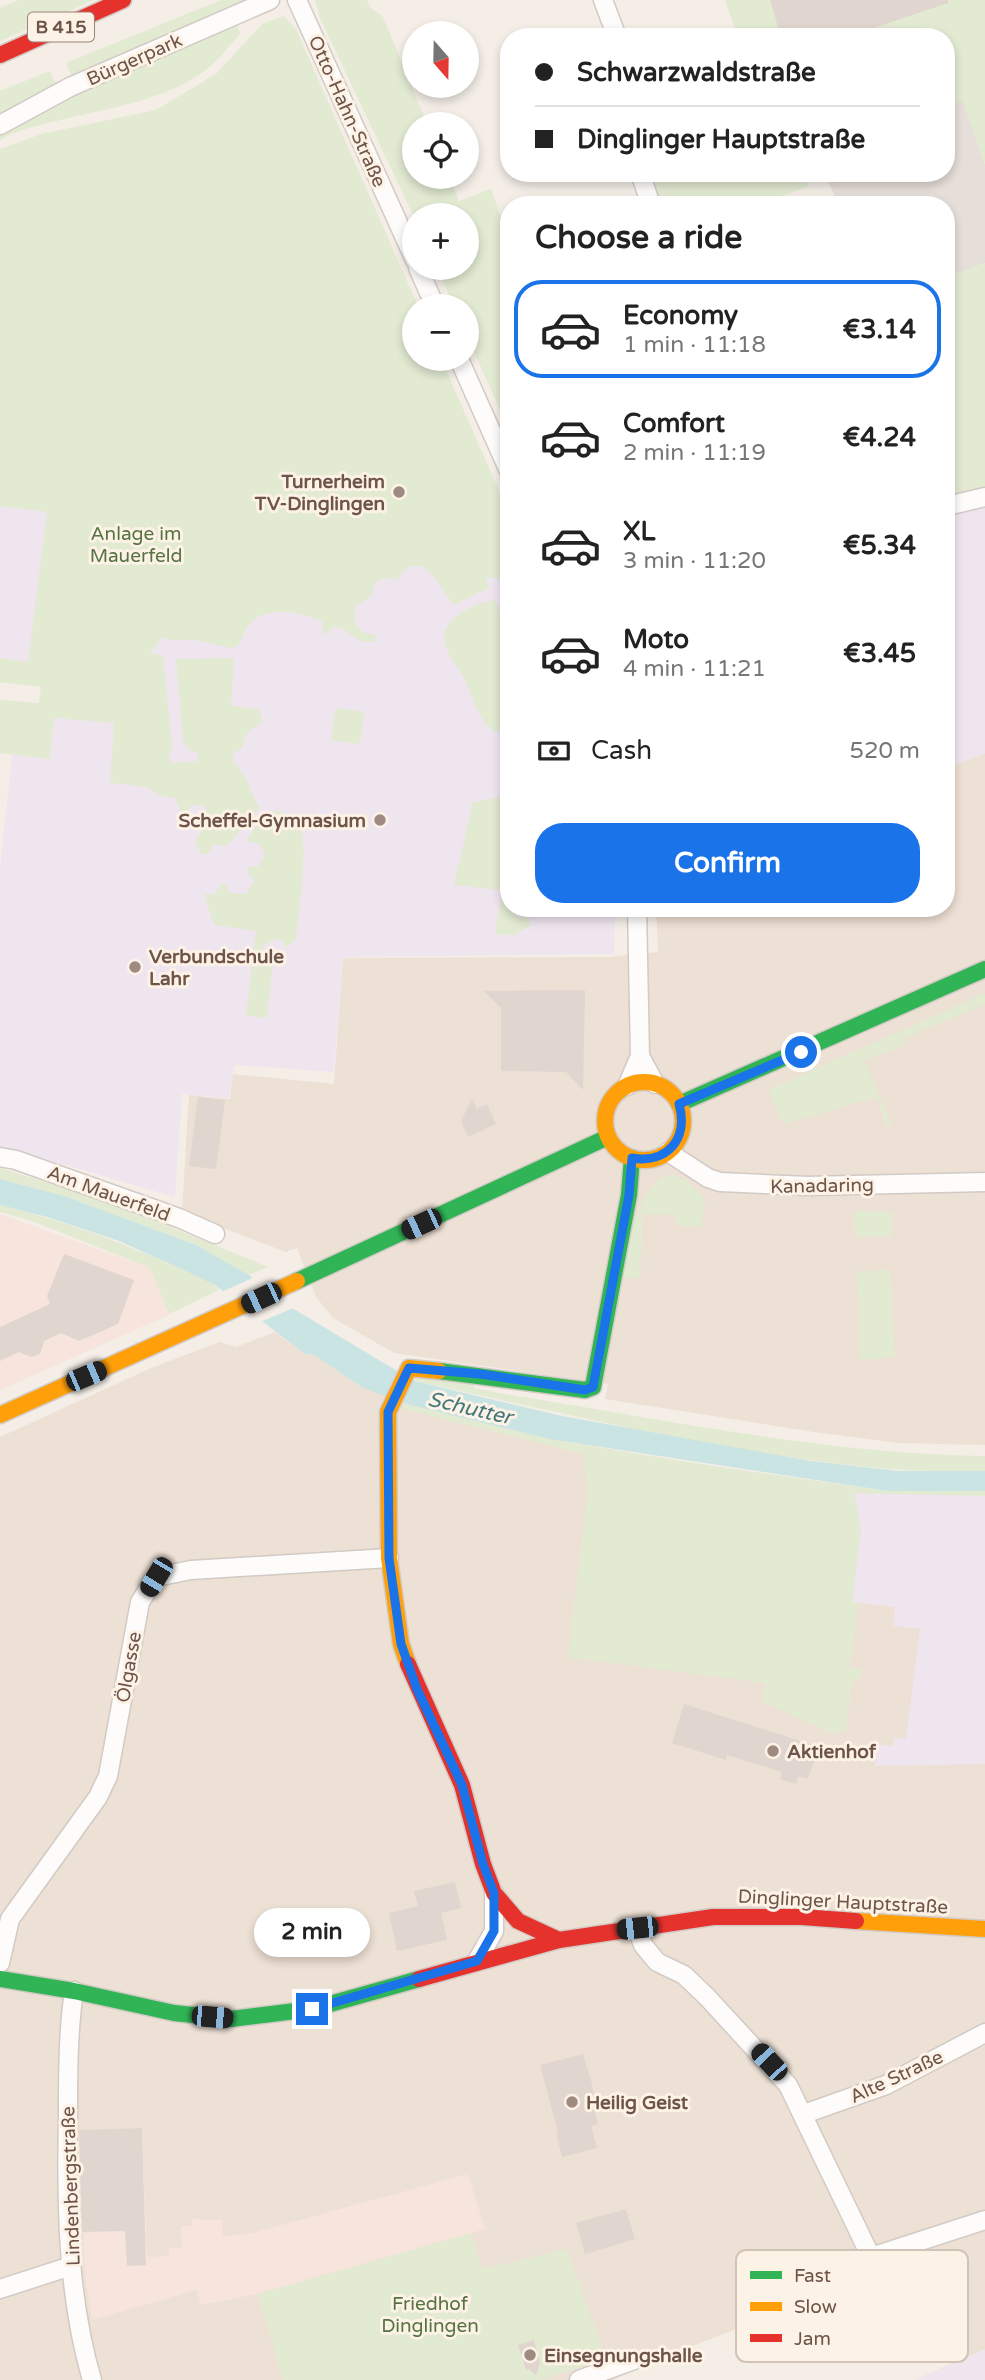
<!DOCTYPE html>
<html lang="en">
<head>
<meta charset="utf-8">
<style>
	:root { --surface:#fff; --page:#f2f2f2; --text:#222; --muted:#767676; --line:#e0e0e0; --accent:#1a73e8 }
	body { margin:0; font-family:"Varela Round",sans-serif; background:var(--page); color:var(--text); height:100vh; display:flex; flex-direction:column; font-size:26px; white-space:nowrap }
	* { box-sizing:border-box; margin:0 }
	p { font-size:23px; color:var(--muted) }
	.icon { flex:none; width:38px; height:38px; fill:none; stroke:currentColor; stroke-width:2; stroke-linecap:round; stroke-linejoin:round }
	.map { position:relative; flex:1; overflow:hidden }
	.side { position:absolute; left:500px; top:196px; width:455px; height:721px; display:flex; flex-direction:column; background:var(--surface); border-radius:28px; box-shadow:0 4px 10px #0003 }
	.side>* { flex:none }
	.banner { position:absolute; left:500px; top:28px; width:455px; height:154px; border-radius:28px; box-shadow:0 4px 10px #0003; display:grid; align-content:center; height:154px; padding:0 35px; background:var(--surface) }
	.needle { width:46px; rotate:160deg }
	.buttons { position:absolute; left:402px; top:21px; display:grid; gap:14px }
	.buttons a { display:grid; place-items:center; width:77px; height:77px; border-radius:50%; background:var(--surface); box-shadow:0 4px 10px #0003; font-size:35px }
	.end { position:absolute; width:32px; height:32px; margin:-16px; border:9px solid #1a73e8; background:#fff; box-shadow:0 0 0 4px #fff }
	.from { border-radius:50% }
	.bubble { position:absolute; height:49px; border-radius:24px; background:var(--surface); box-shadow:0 4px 10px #0003; font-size:23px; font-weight:700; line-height:49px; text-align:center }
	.car { position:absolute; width:21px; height:42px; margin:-21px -10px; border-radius:9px; box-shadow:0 0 5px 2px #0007; background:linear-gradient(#222 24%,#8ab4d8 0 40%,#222 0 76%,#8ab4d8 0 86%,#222 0) }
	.banner b { display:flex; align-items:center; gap:24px; height:66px; font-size:26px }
	.banner b+b { border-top:2px solid var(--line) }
	.banner i { width:18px; height:18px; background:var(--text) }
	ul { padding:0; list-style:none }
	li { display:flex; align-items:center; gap:21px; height:98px; margin:0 14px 10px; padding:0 21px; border:4px solid transparent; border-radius:28px }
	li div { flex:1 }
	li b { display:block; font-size:26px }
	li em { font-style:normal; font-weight:700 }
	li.active { border-color:var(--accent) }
	li>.icon { width:63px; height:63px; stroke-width:1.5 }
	h2 { padding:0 35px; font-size:32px; line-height:84px }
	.pay { display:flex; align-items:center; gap:18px; height:77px; padding:0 35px; font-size:26px }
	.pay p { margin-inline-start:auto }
	.primary-button { display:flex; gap:14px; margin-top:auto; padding:14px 35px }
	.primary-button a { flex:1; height:80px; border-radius:28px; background:var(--accent); color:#fff; font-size:28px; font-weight:700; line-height:80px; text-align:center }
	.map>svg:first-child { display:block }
	.residential { fill:#ede0d4 }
	.commercial { fill:#f7e4dd }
	.industrial { fill:#e6ded8 }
	.education { fill:#efe5ef }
	.green { fill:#e2ead2 }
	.water { fill:#cae4e3 }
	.pier { fill:#f4eee7 }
	.building { fill:#e0d6cf }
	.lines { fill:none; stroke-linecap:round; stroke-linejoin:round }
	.street-casing { stroke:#d2cac4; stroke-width:21 }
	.fast-casing { stroke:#d2cac4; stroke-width:19 }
	.slow-casing { stroke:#d2cac4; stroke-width:19 }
	.jam-casing { stroke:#d2cac4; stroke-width:19 }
	.street { stroke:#fdfcfb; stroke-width:18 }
	.fast { stroke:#30b455; stroke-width:16 }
	.slow { stroke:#ff9f0a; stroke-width:16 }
	.jam { stroke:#e5322d; stroke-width:16 }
	.route { stroke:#1a73e8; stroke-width:9 }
	.poi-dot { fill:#9e8a81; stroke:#fdf2e6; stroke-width:2.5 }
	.labels { text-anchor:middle; stroke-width:6; stroke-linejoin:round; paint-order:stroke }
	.shield { fill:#fdf2e6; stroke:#9a8379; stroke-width:2 }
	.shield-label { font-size:18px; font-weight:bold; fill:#6f544a }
	.street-label { font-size:19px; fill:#6f544a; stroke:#fdf2e6 }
	.poi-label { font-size:19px; font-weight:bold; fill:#6f544a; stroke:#fdf2e6; text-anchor:start }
	.park-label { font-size:19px; fill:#567443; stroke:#fdf2e6 }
	.water-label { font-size:21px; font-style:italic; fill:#43777a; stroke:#fdf2e6 }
	.key { fill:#fdf2e6; stroke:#d2c3b7; stroke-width:2 }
	.key-label { font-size:19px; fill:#6f544a }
</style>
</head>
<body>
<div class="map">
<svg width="985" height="2380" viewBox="0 0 985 2380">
	<rect width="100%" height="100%" fill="#f4eee7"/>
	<g class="residential">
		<path d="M985,753V1445L899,1443L814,1432L605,1399L608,1384L394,1353L333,1318L316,1297L297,1248L286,1252L182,1212L189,1095L230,1099L233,1074L334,1084L343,958L608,957L658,952L656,908H947V768Z"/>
		<path d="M275,1332L305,1354L314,1355L363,1388L569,1451L854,1493L985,1496V2380H916L957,2361L911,2261L664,2357L613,2380H0V1437L149,1369L219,1342L236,1347Z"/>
	</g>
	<g class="commercial">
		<path d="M0,1214L150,1268L169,1315L0,1390Z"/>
		<path d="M142,2128L147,2257L169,2256V2248H182L181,2226H192V2219L222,2220L223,2237L252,2233L468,2174L485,2229L257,2294L200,2305L197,2290L92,2320L85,2276L79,2130Z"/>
	</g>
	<path class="industrial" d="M947,55L985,165V263L947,277V205H839L824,173H947Z"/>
	<g class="education">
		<path d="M0,357L58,489L42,687L0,682Z"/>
		<path d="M985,504V753L947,768V513Z"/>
		<path d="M284,563H509V908H615L614,954L343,957L334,1072L235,1065L229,1098L182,1094L175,1197L45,1159L0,1149V869L12,755H17L22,702L79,706L166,632Z"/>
		<path d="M854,1493L985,1496V1764L875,1766L878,1745L893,1746L895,1737L906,1739L920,1629L893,1626L895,1607L852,1602L861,1527Z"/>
		<path d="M985,2349V2380H916L958,2361Z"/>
	</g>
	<g class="green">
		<path d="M19,0H94L0,41V8Z"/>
		<path d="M221,0H249L73,79L66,63Z"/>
		<path d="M315,0H367L370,7L383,17L427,124H415V177H449L459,201L491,189L509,240V430L467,336V306H454L437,268H467V215H415V219L320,18Z"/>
		<path d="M725,0H985V165L963,101L947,106V37H738Z"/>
		<path d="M284,16L296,29L418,306H415V359H441L509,513V580L486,577L489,588L453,605C440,585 420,544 397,580C381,575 373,580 371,597L356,606C351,622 358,634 376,635L374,642C355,644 351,629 333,627L324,636L322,621C290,609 251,602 240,644L231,648L195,640H168L162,637L150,654L163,655L172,747L168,756L172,763L198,761V754L189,750L183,741L176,659L234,658L231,706L258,709L263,721L247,733L242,748L233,754V762C248,774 250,793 260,808L227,846L214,845L206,855L201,854L195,840L210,822L205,806L192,805L186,812H181L175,798L161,796L146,787L110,783L114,723L54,718L50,759L0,753V700L39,703L41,687L0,682V658L28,662L47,512L0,506V149L41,134L156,110L216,74L262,24Z"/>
		<path d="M237,25L240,34C228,47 217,62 203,72C163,101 108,108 61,120C41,125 18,129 0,140V133L91,84Z"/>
		<path d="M50,71L57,86L0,115V91Z"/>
		<path d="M647,173H804L808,187L756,205H659Z"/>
		<path d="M985,263V487L947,496V277Z"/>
		<path d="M495,600L509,630V729L494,732C478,720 473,698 465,680C460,668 450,659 446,647C435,620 475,603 495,600Z"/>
		<path d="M335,708L364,712L360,744L331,741Z"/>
		<path d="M503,797L509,830V908H516L517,917H529L530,926L514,935L495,934L502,890L454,885L473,802Z"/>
		<path d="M279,811C287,815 297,819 300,828C309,848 298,915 296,939L286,948L283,942L276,939L264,945C262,954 264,958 273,963L267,1018L246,1016L256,931L214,925L204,894L214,895L221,884H225L230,893L246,894L254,881L247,871L249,866L257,867L265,855L260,844L246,841L265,813Z"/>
		<path d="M985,993V1004L903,1039L905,1045L864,1060L892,1125L886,1127L877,1097L784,1124L768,1090Z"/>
		<path d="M0,1168L107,1201L268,1267L249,1275L196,1245L64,1196L0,1179Z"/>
		<path d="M672,1174L687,1181L705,1199L702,1226H677L676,1215L643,1214L640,1279L621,1277C629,1245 636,1183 672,1174Z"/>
		<path d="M0,1205C60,1220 116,1240 172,1265C186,1271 210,1278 219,1290L169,1314L150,1268L32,1221L0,1212Z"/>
		<path d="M854,1211L893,1212L892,1236L855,1237Z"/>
		<path d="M890,1270L895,1357L861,1360L857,1271Z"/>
		<path d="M417,1372L474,1380V1388L505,1394C664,1419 823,1454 985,1456V1471C912,1474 840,1465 768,1454C649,1435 532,1406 414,1381Z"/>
		<path d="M404,1403L549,1439L713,1466L888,1491H985V1496L854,1493L861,1527L852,1602L858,1603L850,1667L862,1669L860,1679L852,1678L846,1731L834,1734L763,1702L766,1683L568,1657L588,1490L583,1454L402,1409Z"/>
		<path d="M471,2233L482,2269L567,2249L606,2359L540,2380H283L258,2294Z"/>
	</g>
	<path class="water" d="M0,1179L64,1196L196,1245L249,1275L292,1308L414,1381L562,1416L811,1461L898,1471H985V1491H888L549,1439L411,1405L363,1388L314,1355L305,1354L215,1285L186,1271L119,1241L47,1217L0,1205Z"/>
	<path class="pier" d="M257,1276L296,1307L258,1323L219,1293Z"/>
	<g class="building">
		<path d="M770,0H948V3L847,37H781Z"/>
		<path d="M585,990L583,1090L566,1072L501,1071V1008L484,991Z"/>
		<path d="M198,1097L225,1100L216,1169L189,1166Z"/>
		<path d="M472,1099L477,1109L487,1104L496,1124L468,1137L461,1121Z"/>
		<path d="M64,1254L134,1280L118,1324L79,1341L61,1333L44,1341L40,1354L31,1357L19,1352L0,1361V1327L50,1304L47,1296Z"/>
		<path d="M684,1704L819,1747L808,1779L798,1776L796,1784L780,1779L782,1772L727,1755L726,1760L672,1743Z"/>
		<path d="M455,1882L461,1908L441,1913L447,1940L397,1951L389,1913L418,1906L414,1891Z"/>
		<path d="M583,2054L592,2084L594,2096L592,2097L598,2124L591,2126L597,2148L562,2157L556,2133L558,2132L540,2065Z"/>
		<path d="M142,2128L146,2265L127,2266L125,2231L82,2232L79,2130Z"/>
		<path d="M626,2209L635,2239L585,2254L576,2223Z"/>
		<path d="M534,2340L540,2363L536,2375L529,2369L526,2370L518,2345Z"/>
	</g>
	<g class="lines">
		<defs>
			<g id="street">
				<path d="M297,0L415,260"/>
				<path d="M603,0L617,37"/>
				<path d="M0,125L70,87L270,0"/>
				<path d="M640,173L651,205"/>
				<path d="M418,268L435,306"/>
				<path d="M459,359L509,471"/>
				<path d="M947,506L985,497"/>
				<path d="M640,1056L655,1084"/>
				<path d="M627,1086L640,1056L637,908"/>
				<path d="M668,1152L708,1178L720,1182L808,1186L985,1182"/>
				<path d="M0,1157L16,1160L179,1218L215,1234"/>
				<path d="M637,1928L643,1945L657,1962L684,1975L707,1997L788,2085L871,2257L985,2220"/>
				<path d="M477,1961L494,1931V1893"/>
				<path d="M0,1963L10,1919L98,1797L108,1776L140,1602L156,1577L191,1570L389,1558"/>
				<path d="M74,1991C68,2032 68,2073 68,2114C66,2202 67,2295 92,2380"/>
				<path d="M804,2114L886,2085L985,2033"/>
				<path d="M0,2289L71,2266"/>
				<path d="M579,2380L634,2360"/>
			</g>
			<g id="fast">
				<path d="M679,1104L985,969"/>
				<path d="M297,1281L608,1137"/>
				<path d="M439,1371L585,1390L593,1387L629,1195L632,1158"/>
				<path d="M0,1979L74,1991L174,2013L231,2019L312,2009L419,1979"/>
			</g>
			<g id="slow">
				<circle cx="644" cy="1121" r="39"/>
				<path d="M0,1415L297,1281"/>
				<path d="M408,1664L401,1644L389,1558L388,1412L409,1368L439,1371"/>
				<path d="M856,1921L985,1929"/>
			</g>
			<g id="jam">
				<path d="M0,55L123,0"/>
				<path d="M408,1664L462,1785L483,1864L494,1893L518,1921L559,1940"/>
				<path d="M419,1979L559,1940L713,1917H802L856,1921"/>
			</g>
		</defs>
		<use href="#street" class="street-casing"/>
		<use href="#fast" class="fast-casing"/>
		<use href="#slow" class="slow-casing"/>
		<use href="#jam" class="jam-casing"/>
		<use href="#street" class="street"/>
		<use href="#fast" class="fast"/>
		<use href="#slow" class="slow"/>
		<use href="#jam" class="jam"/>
	</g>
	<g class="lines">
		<path class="route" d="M312,2009L477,1961L494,1931V1893L483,1864L462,1785L417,1689L401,1644L389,1558L388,1412L406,1374L409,1368L480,1374L585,1390L593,1387L629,1195L632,1158C667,1164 689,1139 679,1104L801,1052"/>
	</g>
	<g class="poi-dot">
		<circle cx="399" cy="492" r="7"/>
		<circle cx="380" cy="820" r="7"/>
		<circle cx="135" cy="967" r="7"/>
		<circle cx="773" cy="1751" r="7"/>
		<circle cx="572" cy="2102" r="7"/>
		<circle cx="530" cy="2355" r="7"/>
	</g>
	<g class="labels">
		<rect class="shield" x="28" y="12.5" width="66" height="29" rx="5"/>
		<g class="shield-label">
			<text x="61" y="33">B 415</text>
		</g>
		<g class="street-label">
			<text transform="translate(134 59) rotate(-24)" y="7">Bürgerpark</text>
			<text transform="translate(348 111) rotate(66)" y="7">Otto-Hahn-Straße</text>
			<text transform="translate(822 1185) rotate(-1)" y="7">Kanadaring</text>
			<text transform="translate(109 1193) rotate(20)" y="7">Am Mauerfeld</text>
			<text transform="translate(128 1667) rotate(-80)" y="7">Ölgasse</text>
			<text transform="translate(843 1901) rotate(3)" y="7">Dinglinger Hauptstraße</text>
			<text transform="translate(896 2076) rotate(-25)" y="7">Alte Straße</text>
			<text transform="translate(70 2186) rotate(-92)" y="7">Lindenbergstraße</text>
		</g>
		<g class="poi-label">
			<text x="385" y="488" text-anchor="end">Turnerheim<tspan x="385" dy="22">TV-Dinglingen</tspan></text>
			<text x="366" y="827" text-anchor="end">Scheffel-Gymnasium</text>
			<text x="149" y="963">Verbundschule<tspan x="149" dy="22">Lahr</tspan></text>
			<text x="787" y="1758">Aktienhof</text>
			<text x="586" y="2109">Heilig Geist</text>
			<text x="544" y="2362">Einsegnungshalle</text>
		</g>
		<g class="park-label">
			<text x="136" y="540">Anlage im<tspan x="136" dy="22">Mauerfeld</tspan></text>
			<text x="430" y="2310">Friedhof<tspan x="430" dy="22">Dinglingen</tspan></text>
		</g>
		<g class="water-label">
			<text transform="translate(470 1408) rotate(13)" y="7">Schutter</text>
		</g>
	</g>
	<rect x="736" y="2250" width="232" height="112" rx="10" class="key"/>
	<rect x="750" y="2271" width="32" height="8" fill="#30b455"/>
	<rect x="750" y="2302" width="32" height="9" fill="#ff9f0a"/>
	<rect x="750" y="2334" width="32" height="8" fill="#e5322d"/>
	<g class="key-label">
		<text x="794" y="2282">Fast</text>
		<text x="794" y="2313">Slow</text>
		<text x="794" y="2345">Jam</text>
	</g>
</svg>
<div class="buttons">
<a><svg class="needle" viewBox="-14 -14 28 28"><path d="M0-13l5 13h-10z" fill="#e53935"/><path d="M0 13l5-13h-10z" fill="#767676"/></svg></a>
<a><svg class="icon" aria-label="locate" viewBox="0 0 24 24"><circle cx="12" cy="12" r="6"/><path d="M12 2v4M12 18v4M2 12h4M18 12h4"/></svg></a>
<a>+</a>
<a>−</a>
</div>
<i class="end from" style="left:801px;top:1052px"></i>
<i class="end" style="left:312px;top:2009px"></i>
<div class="bubble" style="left:254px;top:1908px;width:116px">2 min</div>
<i class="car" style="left:421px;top:1224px;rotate:245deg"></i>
<i class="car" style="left:261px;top:1298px;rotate:245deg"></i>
<i class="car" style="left:86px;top:1376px;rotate:67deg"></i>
<i class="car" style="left:156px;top:1577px;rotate:211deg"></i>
<i class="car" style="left:637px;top:1928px;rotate:264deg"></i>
<i class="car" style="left:212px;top:2017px;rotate:95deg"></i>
<i class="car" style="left:769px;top:2062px;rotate:317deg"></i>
<div class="banner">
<b><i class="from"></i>Schwarzwaldstraße</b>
<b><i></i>Dinglinger Hauptstraße</b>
</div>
<section class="side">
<h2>Choose a ride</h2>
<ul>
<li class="active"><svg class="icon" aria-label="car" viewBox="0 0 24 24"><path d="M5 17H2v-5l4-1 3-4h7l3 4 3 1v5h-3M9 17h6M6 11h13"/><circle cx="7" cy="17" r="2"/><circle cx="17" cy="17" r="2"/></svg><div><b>Economy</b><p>1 min · 11:18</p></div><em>€3.14</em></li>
<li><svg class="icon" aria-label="car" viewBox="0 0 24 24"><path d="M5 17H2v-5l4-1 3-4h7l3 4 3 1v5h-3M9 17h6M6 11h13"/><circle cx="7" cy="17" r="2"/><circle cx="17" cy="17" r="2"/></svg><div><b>Comfort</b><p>2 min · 11:19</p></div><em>€4.24</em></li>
<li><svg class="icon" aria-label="car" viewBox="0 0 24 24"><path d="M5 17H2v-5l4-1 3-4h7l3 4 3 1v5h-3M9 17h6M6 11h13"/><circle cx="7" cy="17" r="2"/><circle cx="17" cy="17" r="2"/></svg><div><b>XL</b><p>3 min · 11:20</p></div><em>€5.34</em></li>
<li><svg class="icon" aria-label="car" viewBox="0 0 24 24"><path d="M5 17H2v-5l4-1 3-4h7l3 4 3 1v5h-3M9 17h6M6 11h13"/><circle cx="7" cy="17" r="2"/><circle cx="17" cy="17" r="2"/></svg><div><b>Moto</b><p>4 min · 11:21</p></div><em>€3.45</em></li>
</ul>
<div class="pay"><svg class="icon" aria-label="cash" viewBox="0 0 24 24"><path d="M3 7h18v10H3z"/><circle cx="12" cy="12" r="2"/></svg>Cash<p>520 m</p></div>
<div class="primary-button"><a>Confirm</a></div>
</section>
</div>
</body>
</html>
